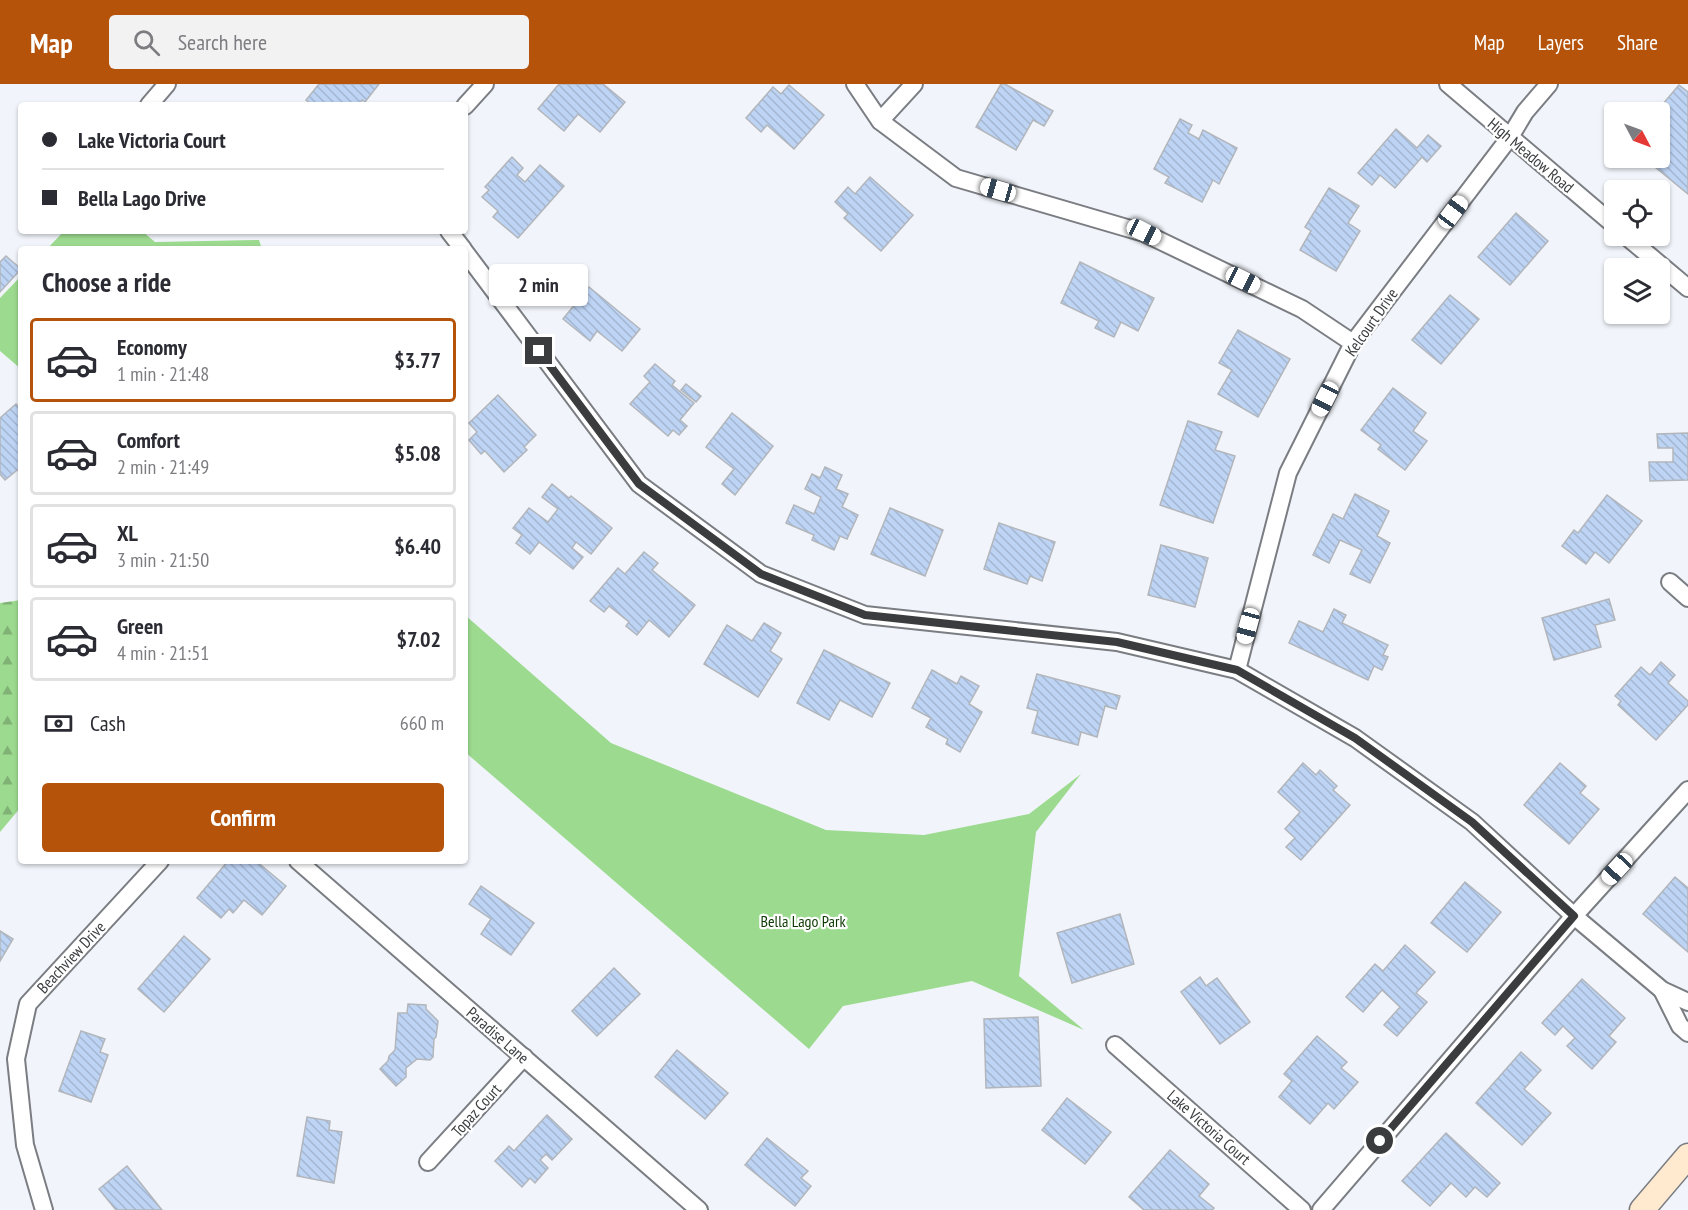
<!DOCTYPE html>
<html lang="en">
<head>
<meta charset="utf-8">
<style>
	:root { --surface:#fff; --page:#f2f2f3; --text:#2b2b33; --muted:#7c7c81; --line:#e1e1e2; --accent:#b45309 }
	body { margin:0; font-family:"PT Sans Narrow",sans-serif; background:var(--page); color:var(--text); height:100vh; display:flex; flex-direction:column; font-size:22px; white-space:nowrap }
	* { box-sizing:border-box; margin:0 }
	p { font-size:20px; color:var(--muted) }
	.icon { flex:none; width:33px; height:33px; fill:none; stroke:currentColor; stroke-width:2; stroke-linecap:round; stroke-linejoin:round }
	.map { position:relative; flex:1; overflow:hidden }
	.sheet { position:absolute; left:18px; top:162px; width:450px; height:618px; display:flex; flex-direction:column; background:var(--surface); border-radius:6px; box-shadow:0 2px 4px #0004 }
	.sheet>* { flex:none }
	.banner { position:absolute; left:18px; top:18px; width:450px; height:132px; border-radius:6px; box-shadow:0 2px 4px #0004; display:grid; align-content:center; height:132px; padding:0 24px; background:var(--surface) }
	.needle { width:39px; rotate:131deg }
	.fabs { position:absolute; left:1604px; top:18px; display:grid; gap:12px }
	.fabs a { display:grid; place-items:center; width:66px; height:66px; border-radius:6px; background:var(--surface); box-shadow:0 2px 4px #0004; font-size:30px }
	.end { position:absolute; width:27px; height:27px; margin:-14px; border:8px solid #3a3c3e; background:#fff; box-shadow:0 0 0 3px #fff }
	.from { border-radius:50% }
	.bubble { position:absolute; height:42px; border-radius:6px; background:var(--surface); box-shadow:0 2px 4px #0004; font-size:20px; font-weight:700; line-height:42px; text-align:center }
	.car { position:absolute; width:18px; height:36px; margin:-18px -9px; border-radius:8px; box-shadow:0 0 4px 2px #0007; background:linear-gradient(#fff 24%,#345 0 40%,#fff 0 76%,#345 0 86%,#fff 0) }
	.banner b { display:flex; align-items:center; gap:21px; height:57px; font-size:22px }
	.banner b+b { border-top:2px solid var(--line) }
	.banner i { width:15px; height:15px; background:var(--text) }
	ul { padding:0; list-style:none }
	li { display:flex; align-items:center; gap:18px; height:84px; margin:0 12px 9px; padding:0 12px; border:3px solid var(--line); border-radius:6px }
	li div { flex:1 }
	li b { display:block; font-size:22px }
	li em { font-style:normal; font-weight:700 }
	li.active { border-color:var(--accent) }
	li>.icon { width:54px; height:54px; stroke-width:1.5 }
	h2 { padding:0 24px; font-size:27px; line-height:72px }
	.pay { display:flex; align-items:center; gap:15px; height:66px; padding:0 24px; font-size:22px }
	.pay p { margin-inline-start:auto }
	.cta { display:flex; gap:12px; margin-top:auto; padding:12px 24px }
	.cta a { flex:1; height:69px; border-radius:6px; background:var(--accent); color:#fff; font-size:24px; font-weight:700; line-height:69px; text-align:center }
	header { display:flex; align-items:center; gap:36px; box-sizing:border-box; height:84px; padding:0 30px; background:var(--accent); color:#fff }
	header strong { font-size:28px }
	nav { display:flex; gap:33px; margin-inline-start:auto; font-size:21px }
	.search { width:420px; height:54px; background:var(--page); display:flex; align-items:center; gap:15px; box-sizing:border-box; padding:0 21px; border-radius:6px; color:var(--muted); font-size:22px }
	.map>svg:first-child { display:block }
	.forest { fill:url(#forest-firs) }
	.park { fill:#9cda8f }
	.building { fill:url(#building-back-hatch); stroke:#b2b6bb; stroke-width:1.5 }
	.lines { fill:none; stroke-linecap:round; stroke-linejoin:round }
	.street-casing { stroke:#7a7d82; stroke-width:20 }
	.secondary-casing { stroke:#7a7d82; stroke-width:27 }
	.street { stroke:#fff; stroke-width:16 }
	.secondary { stroke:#ffeacf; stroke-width:24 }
	.route { stroke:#3a3c3e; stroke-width:8 }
	.labels { text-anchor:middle; stroke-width:4.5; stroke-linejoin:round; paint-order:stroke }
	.street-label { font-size:16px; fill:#3a3c3e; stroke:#fff }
	.park-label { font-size:16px; fill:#0d3803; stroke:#fff }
</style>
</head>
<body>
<header>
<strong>Map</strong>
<div class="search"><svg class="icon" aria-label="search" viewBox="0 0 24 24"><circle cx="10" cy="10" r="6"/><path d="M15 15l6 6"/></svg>Search here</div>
<nav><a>Map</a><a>Layers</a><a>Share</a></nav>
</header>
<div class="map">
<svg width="1688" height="1126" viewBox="0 0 1688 1126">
	<defs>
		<pattern id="forest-firs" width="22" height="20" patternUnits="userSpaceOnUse" patternTransform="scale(1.5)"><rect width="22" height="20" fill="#9cda8f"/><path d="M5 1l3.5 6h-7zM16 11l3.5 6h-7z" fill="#80b276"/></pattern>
		<pattern id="building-back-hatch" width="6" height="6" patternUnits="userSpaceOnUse" patternTransform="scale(1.5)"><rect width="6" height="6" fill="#bed4f4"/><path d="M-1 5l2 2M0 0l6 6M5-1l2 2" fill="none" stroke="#a4b7d2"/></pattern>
	</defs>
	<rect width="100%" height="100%" fill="#f1f5fb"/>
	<path class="forest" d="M21,516V723L0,748V519Z"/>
	<g class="park">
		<path d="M64,147H142L155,158L259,156L262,165H47Z"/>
		<path d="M21,192V285L0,267V214Z"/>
		<path d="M465,531L611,659L826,746L924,751L1029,730L1081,690L1036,748L1019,892L1084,946L972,897L843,922L809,965L465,668Z"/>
	</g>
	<g class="building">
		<path d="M319,0H379L365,18L362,16L358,21H313L306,16Z"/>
		<path d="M559,0H603L625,18L600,48L578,30L564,47L538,25Z"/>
		<path d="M1001,0H1005L1053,27L1044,42L1033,36L1016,66L976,43Z"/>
		<path d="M789,1L824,31L794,65L767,41L761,48L746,34L773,3L781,10Z"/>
		<path d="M1679,1L1688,8V110L1644,74H1659V28H1656Z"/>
		<path d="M1180,35L1192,41L1188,49L1199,55L1203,46L1237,64L1219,100L1213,96L1202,118L1165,99L1169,93L1154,85Z"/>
		<path d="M1396,45L1417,64L1428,51L1441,62L1427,78L1422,73L1395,104L1380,91L1372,101L1358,89Z"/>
		<path d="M512,73L523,84L517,91L525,98L540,81L564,102L518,154L493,133L498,127L482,113L489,106L485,103Z"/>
		<path d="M870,93L913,131L881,167L844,134L848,130L835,118L848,103L855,110Z"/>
		<path d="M1329,104L1359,122L1348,139L1360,147L1336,187L1300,166L1311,147L1305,143Z"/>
		<path d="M1516,129L1548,157L1510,201L1478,173Z"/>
		<path d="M6,172L21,185L0,208V178Z"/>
		<path d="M1080,178L1154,214L1138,247L1121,238L1114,253L1095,244L1099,237L1061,219Z"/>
		<path d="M589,203L640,245L622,267L597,247L590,257L563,235Z"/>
		<path d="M1450,211L1479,235L1441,280L1412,256Z"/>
		<path d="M1238,246L1290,275L1258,333L1218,310L1232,286L1219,279Z"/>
		<path d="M655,280L675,297L672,301L694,319L680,336L687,342L679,351L673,346L668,352L630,320L650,298L644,292Z"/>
		<path d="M686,300L701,312L696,318L681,306Z"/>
		<path d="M1393,304L1426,329L1413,347L1427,357L1405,386L1378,365L1381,361L1361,346Z"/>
		<path d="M498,311L536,351L524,363L527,366L504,388L485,367L481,370L469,356L477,348L469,339Z"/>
		<path d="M16,320L21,325V383L5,396L0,390V334Z"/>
		<path d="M732,329L773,362L735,411L722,400L734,385L706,363Z"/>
		<path d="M1188,337L1222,348L1215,366L1235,372L1213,439L1160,421Z"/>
		<path d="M1688,349V396L1650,397L1649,378H1673V364H1658L1657,350Z"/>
		<path d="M825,383L842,391L836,405L848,410L842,423L858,431L847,455L840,452L834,466L812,456L814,451L786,439L794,421L814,430L821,413L805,405L812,390L820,394Z"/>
		<path d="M552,400L569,414L571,412L612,444L591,470L576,458L572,464L583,473L573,485L539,458L530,470L516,459L522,451L513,444L529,424L548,438L558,425L542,413Z"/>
		<path d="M1355,410L1389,427L1377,452L1390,459L1370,499L1350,490L1362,466L1340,456L1329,479L1313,471L1333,430L1343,435Z"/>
		<path d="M1607,411L1642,437L1609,479L1595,468L1586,480L1562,462L1574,446L1578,449Z"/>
		<path d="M890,424L943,446L925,492L871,470Z"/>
		<path d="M999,439L1055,458L1042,497L1030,492L1027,500L984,485Z"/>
		<path d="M1161,461L1208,474L1195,523L1148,511Z"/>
		<path d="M644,468L658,479L652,486L695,521L669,553L649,536L637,551L626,542L629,538L609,522L604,528L590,517L618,484L625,490Z"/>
		<path d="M1609,515L1615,536L1595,541L1601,563L1554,576L1542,534Z"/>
		<path d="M1334,525L1346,531L1342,539L1388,561L1383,571L1388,573L1382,586L1374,582L1368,596L1289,559L1299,537L1323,548Z"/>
		<path d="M764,539L781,549L770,567L782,575L758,613L704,580L727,541L752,557Z"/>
		<path d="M824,566L890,599L872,633L840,616L829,636L797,619Z"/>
		<path d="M1661,578L1675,591L1668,599L1688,617V621L1656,656L1618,621L1621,617L1615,612L1641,583L1650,591Z"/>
		<path d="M932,586L957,600L961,592L979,602L969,620L982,628L960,668L946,660L948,655L926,643L931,634L912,624Z"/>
		<path d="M1037,590L1120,612L1116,625L1105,622L1097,653L1081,648L1078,661L1032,649L1038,627L1027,624Z"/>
		<path d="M1303,679L1316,691L1320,686L1337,702L1333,706L1350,721L1301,776L1286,763L1295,754L1285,745L1300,728L1278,708Z"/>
		<path d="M1560,679L1586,702L1580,709L1599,725L1569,760L1524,721Z"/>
		<path d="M228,777H256L286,802L262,831L244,816L233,829L229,825L221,834L197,814Z"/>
		<path d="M1675,793L1688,804V868L1643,830Z"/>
		<path d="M1465,798L1501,828L1467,868L1431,839Z"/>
		<path d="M481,802L534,839L511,871L481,850L491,835L469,820Z"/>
		<path d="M1120,830L1134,880L1072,899L1057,849Z"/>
		<path d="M0,847L13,855L0,877Z"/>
		<path d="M184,852L210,875L164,928L138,905Z"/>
		<path d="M1405,861L1435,888L1416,909L1427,918L1397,952L1384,941L1400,923L1382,906L1363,928L1346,913L1375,880L1383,887Z"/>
		<path d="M614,884L640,910L597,952L572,927Z"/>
		<path d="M1200,893L1206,902L1217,894L1250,938L1220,960L1181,908Z"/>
		<path d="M1582,895L1625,934L1609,952L1616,958L1592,985L1567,962L1575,954L1563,942L1555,951L1542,939Z"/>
		<path d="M408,920L426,921V925L438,937L436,953L434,955L433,973L430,976L417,975L406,984V993L396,1002L380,985L388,977L389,972L395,966L398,929H407Z"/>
		<path d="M1038,933L1041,1002L986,1004L984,935Z"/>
		<path d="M81,947L105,955L100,968L108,971L91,1018L59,1007Z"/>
		<path d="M1317,952L1347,978L1341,984L1358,998L1334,1025L1328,1019L1310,1040L1279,1013L1292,997L1284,990Z"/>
		<path d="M677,966L728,1009L705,1035L655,993Z"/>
		<path d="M1521,968L1541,986L1524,1005L1551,1029L1522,1061L1476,1019Z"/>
		<path d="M1067,1014L1111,1048L1085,1080L1042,1046Z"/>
		<path d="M547,1031L572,1055L552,1076L546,1070L540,1076L548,1084L535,1099L530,1094L522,1103L495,1077L509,1062L514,1067Z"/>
		<path d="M307,1033L330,1037L329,1046L342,1048L334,1099L297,1092Z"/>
		<path d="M1446,1049L1500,1099L1487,1113L1475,1103L1466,1113L1451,1099L1430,1122L1402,1097Z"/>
		<path d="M767,1054L808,1087L801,1094L811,1102L795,1122L745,1081Z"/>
		<path d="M1170,1066L1209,1100L1199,1112L1214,1124L1212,1126H1144L1129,1113Z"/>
		<path d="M127,1082L162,1126H116L99,1105Z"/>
	</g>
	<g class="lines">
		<defs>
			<g id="street">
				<path d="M855,0L880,37L956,94L1144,149L1302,225L1353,259"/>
				<path d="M1448,0L1614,141"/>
				<path d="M149,21L167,0"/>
				<path d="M465,22L485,0"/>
				<path d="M880,37L914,0"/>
				<path d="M449,147L463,165"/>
				<path d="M1626,152L1688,204"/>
				<path d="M465,168L639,400L761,490L865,531L1117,558L1237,586L1355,654L1472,738L1574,832L1662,906L1688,918"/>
				<path d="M1670,498L1688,514"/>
				<path d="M1237,586L1288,389L1353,259L1510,53L1525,28L1549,0"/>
				<path d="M298,777L699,1126"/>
				<path d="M1662,906L1680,942L1688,949"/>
				<path d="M1115,961L1302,1126"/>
				<path d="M428,1078L524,973"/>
				<path d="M44,1126L25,1061L16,975L28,920L160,777"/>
				<path d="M1321,1126L1574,832L1688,706"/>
			</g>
			<path id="secondary" d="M1642,1126L1688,1072"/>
		</defs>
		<use href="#street" class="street-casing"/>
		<use href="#secondary" class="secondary-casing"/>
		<use href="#street" class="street"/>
		<use href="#secondary" class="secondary"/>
	</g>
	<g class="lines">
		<path class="route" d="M539,267L639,400L761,490L865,531L1117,558L1237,586L1355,654L1472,738L1574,832L1380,1057"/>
	</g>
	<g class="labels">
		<g class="street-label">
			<text transform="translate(1531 71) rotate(40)" y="6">High Meadow Road</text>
			<text transform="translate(1371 238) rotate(-55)" y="6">Kelcourt Drive</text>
			<text transform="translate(71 873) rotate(-47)" y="6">Beachview Drive</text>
			<text transform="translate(498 951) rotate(41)" y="6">Paradise Lane</text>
			<text transform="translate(476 1026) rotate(-48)" y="6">Topaz Court</text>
			<text transform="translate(1209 1043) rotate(41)" y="6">Lake Victoria Court</text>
		</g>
		<g class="park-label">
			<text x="803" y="843">Bella Lago Park</text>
		</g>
	</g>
</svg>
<div class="fabs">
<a><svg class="needle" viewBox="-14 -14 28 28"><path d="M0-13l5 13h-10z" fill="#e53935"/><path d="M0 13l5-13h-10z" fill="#7c7c81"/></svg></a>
<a><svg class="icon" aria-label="locate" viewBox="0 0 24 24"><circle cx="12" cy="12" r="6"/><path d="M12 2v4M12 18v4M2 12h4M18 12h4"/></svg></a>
<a><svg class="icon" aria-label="layers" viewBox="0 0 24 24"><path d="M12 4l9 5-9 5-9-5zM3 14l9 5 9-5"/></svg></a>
</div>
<i class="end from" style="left:1380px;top:1057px"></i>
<i class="end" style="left:539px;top:267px"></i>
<div class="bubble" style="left:489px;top:180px;width:99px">2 min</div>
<i class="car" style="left:998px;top:106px;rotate:286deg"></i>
<i class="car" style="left:1453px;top:128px;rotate:37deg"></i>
<i class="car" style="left:1144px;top:148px;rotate:116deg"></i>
<i class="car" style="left:1243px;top:196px;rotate:116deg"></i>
<i class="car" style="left:1325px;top:315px;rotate:207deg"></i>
<i class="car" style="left:1248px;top:542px;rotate:195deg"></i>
<i class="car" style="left:1617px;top:785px;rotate:223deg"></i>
<div class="banner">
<b><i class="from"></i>Lake Victoria Court</b>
<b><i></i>Bella Lago Drive</b>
</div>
<section class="sheet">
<h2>Choose a ride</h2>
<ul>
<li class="active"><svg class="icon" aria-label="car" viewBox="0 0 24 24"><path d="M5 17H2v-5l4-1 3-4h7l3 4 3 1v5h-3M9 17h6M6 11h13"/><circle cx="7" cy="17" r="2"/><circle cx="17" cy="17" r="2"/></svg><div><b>Economy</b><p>1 min · 21:48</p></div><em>$3.77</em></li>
<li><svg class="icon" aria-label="car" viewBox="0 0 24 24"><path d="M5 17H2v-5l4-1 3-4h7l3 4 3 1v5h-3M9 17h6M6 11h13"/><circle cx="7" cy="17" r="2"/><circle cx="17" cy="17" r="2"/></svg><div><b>Comfort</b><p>2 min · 21:49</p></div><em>$5.08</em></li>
<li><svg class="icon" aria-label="car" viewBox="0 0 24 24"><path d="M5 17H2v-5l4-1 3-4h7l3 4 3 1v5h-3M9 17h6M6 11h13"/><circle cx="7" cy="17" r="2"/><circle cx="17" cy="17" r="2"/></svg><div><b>XL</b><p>3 min · 21:50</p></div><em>$6.40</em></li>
<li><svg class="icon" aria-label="car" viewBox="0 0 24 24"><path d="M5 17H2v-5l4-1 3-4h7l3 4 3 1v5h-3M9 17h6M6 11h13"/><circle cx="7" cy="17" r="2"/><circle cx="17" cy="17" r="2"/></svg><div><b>Green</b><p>4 min · 21:51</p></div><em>$7.02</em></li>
</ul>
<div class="pay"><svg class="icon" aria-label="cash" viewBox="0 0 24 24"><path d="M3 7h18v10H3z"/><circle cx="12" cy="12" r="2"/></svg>Cash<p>660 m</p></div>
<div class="cta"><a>Confirm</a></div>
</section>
</div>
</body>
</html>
